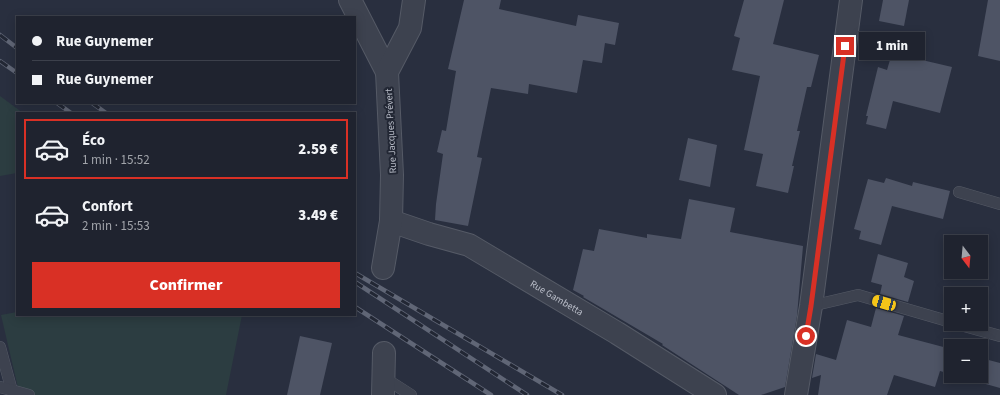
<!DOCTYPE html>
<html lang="fr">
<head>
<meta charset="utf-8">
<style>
	:root { --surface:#1f232f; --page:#272b37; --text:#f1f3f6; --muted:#a1a4aa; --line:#3c404b; --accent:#d93025 }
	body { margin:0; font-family:"Source Sans 3",sans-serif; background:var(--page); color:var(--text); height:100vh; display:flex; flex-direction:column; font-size:15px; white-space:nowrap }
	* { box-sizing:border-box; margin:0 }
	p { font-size:13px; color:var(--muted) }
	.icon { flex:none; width:22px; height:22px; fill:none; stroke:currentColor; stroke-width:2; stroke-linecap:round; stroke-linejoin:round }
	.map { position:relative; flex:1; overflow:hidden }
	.details { position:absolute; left:16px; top:112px; width:340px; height:204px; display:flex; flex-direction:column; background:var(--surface); border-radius:0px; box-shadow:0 2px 10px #0003,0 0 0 1px var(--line) }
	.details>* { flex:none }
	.guide { position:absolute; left:16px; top:16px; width:340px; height:88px; border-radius:0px; box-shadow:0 2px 10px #0003,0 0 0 1px var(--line); display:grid; align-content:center; height:88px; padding:0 16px; background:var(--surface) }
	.needle { width:26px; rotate:164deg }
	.controls { position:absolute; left:944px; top:235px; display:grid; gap:8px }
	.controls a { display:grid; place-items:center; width:44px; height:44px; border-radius:0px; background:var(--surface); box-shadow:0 2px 10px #0003,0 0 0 1px var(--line); font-size:20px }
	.end { position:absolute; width:18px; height:18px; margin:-9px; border:5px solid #d93025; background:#fff; box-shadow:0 0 0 2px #fff }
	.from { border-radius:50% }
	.bubble { position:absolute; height:28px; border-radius:0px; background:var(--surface); box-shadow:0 2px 10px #0003,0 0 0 1px var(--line); font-size:13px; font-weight:800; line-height:28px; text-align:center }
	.car { position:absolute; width:12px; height:24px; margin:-12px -6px; border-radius:5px; box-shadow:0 0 3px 1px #0007; background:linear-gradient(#f5c518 24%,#345 0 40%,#f5c518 0 76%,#345 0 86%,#f5c518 0) }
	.guide b { display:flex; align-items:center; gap:14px; height:38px; font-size:15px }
	.guide b+b { border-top:1px solid var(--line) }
	.guide i { width:10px; height:10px; background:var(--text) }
	ul { padding:7px 0 0; list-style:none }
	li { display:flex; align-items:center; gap:12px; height:60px; margin:0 8px 6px; padding:0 8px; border:2px solid transparent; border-radius:0px }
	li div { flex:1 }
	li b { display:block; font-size:15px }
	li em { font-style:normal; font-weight:800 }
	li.active { border-color:var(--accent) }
	li>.icon { width:36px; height:36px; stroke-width:1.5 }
	.button { display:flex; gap:8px; margin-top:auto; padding:8px 16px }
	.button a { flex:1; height:46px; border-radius:0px; background:var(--accent); color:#fff; font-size:16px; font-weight:800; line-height:46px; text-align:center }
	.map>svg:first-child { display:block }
	.green { fill:#2c3d41 }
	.building { fill:#4e5465 }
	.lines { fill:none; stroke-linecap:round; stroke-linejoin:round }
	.lane-casing { stroke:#555a66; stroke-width:12 }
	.street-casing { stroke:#555a66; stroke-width:24 }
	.lane { stroke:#3d424f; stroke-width:11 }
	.street { stroke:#3d424f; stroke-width:22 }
	.rail-casing { stroke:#606676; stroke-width:4.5 }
	.rail { stroke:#222734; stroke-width:3; stroke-dasharray:9; stroke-linecap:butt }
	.route { stroke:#d93025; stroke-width:5 }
	.labels { text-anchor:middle; stroke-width:4; stroke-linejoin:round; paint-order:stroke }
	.street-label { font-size:10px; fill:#babec9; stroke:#222734 }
</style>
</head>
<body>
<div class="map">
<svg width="1000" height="395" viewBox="0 0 1000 395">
	<rect width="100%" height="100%" fill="#292f3f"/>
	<g class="green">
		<path d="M0,96L23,113H17V173L0,176Z"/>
		<path d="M17,312V315H242L226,395H29L19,392L1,315Z"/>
	</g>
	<g class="building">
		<path d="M464,0H501L499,9L576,26L578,15L619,23L615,45L605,43L602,63L583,60L577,93L529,84L528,94L491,88L477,157L482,158L468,226L435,220L436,204L443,154L437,152L442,130L446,131L456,71L448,69Z"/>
		<path d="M744,0H784L773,44L819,55L811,87H807L797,131H800L792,166H794L788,193L756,186L763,154L744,150L760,76L732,70L740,38L734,36Z"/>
		<path d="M883,0H909L904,26L879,21Z"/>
		<path d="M988,0H1000V61L978,56Z"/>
		<path d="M892,53L952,67L940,113L893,101L886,129L866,124L868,116H866L878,67L887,70Z"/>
		<path d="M688,138L717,145L710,187L679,180Z"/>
		<path d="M886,178L912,186L913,182L950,191L943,219L892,206L881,245L859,239L861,231L854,229L868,179L884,183Z"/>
		<path d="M689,199L735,208L730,232L803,246L797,316L785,387L761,395H739L662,345L663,344L583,297L584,296L573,290L583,249L594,251L599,229L647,238V234L681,239Z"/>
		<path d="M878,254L908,263L904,277L914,281L908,302L880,294L882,285L871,282Z"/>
		<path d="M876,308L904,316L898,335L951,349V374L940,371L935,387L894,375L887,395H818L821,375L812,378L816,354L836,360L847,320L871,327Z"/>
		<path d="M300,336L332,343L320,395H287Z"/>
		<path d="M981,358L1000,363V388L957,376H981Z"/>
	</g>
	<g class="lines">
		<defs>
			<g id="lane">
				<path d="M959,192L1000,204"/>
				<path d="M811,306L858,295L951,322"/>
				<path d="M957,324L1000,336"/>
				<path d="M0,347L12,391"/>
				<path d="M383,377L411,395"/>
				<path d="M0,387L29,395"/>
			</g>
			<g id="street">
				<path d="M350,0L387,72"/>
				<path id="s1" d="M391,221L429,234L469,245L617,333L715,395"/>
				<path d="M383,268L391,221L392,175L387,72L410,28L414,0"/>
				<path d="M383,395L384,353"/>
				<path d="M796,395L811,306L851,0"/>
			</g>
		</defs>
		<use href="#lane" class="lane-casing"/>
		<use href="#street" class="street-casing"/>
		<use href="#lane" class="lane"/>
		<use href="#street" class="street"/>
		<defs>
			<g id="rail">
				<path d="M0,35L17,48"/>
				<path d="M0,61L17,73"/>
				<path d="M57,103L71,113"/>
				<path d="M92,103L106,113"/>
				<path d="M355,273L562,395"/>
				<path d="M355,282L527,395"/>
				<path d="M355,307L491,395"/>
			</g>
		</defs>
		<use href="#rail" class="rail-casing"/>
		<use href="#rail" class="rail"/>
	</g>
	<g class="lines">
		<path class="route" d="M806,336L811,306L845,46"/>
	</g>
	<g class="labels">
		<g class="street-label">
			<text transform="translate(390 131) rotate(-93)" y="4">Rue Jacques Prévert</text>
			<text dy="4" stroke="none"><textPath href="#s1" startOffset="184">Rue Gambetta</textPath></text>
		</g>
	</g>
</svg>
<div class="controls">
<a><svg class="needle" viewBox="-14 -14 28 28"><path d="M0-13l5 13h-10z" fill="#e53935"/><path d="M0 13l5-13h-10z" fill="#a1a4aa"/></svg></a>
<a>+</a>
<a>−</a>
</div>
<i class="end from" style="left:806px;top:336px"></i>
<i class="end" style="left:845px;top:46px"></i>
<div class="bubble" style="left:859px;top:32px;width:66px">1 min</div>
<i class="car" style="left:884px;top:303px;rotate:286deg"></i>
<div class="guide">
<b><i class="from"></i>Rue Guynemer</b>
<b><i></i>Rue Guynemer</b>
</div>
<section class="details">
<ul>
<li class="active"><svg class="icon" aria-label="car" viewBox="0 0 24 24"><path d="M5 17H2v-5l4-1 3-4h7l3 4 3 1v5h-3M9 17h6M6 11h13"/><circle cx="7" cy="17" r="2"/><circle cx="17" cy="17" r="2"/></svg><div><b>Éco</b><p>1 min · 15:52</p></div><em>2.59 €</em></li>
<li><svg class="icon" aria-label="car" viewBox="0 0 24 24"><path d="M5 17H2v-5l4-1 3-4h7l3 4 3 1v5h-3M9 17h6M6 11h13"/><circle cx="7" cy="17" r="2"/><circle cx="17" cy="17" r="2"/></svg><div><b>Confort</b><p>2 min · 15:53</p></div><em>3.49 €</em></li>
</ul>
<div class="button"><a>Confirmer</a></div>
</section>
</div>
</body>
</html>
